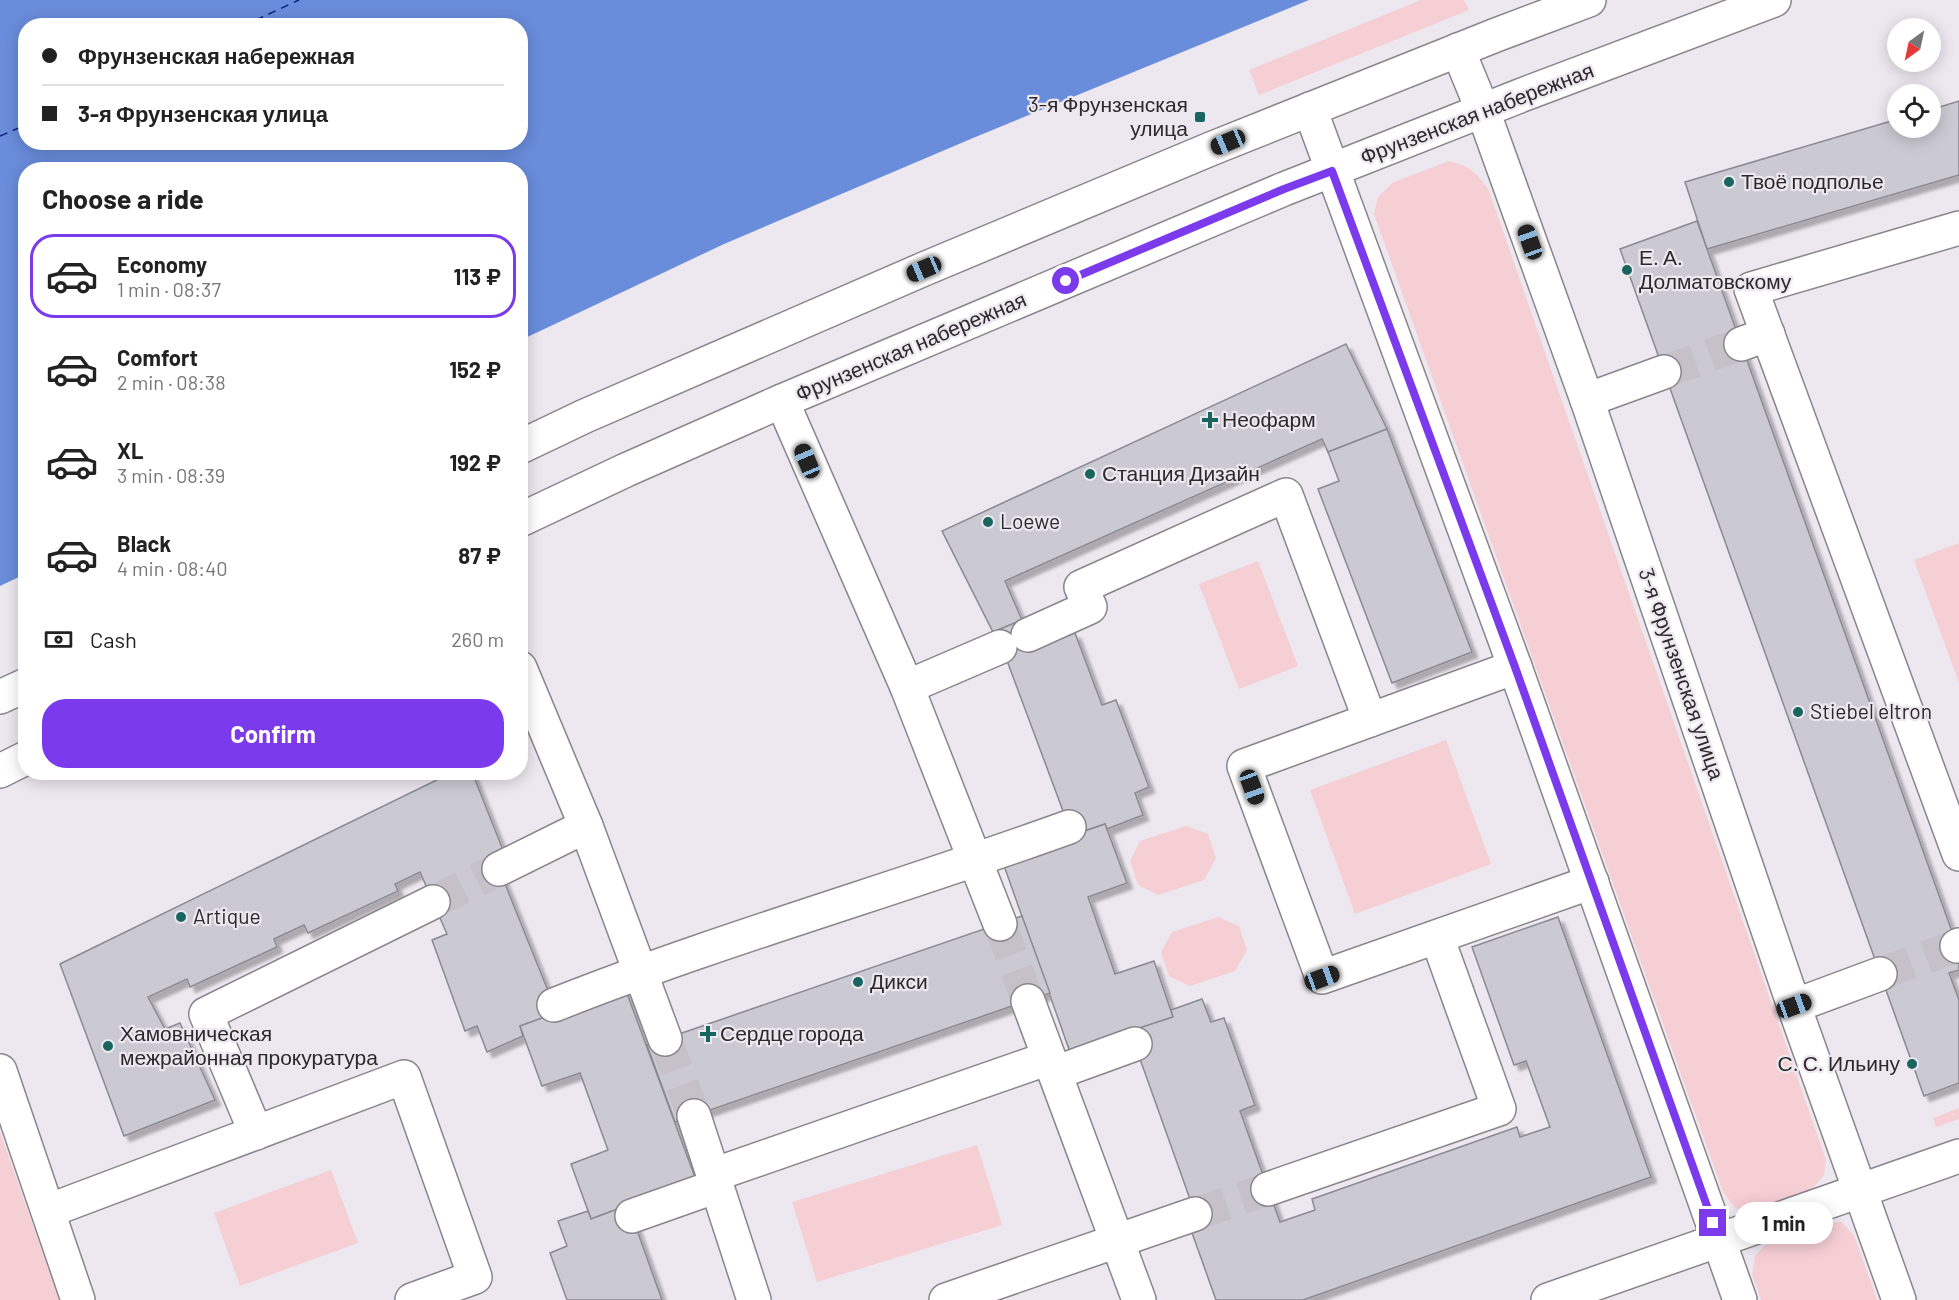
<!DOCTYPE html>
<html lang="en">
<head>
<meta charset="utf-8">
<style>
	:root { --surface:#fff; --page:#f2f2f2; --text:#222; --muted:#767676; --line:#e0e0e0; --accent:#7c3aed }
	body { margin:0; font-family:Barlow,sans-serif; background:var(--page); color:var(--text); height:100vh; display:flex; flex-direction:column; font-size:22px; white-space:nowrap }
	* { box-sizing:border-box; margin:0 }
	p { font-size:20px; color:var(--muted) }
	.icon { flex:none; width:33px; height:33px; fill:none; stroke:currentColor; stroke-width:2; stroke-linecap:round; stroke-linejoin:round }
	.map { position:relative; flex:1; overflow:hidden }
	.details { position:absolute; left:18px; top:162px; width:510px; height:618px; display:flex; flex-direction:column; background:var(--surface); border-radius:24px; box-shadow:0 3px 15px #0003 }
	.details>* { flex:none }
	.top-card { position:absolute; left:18px; top:18px; width:510px; height:132px; border-radius:24px; box-shadow:0 3px 15px #0003; display:grid; align-content:center; height:132px; padding:0 24px; background:var(--surface) }
	.needle { width:39px; rotate:213deg }
	.buttons { position:absolute; left:1887px; top:18px; display:grid; gap:12px }
	.buttons a { display:grid; place-items:center; width:54px; height:54px; border-radius:50%; background:var(--surface); box-shadow:0 3px 15px #0003; font-size:30px }
	.end { position:absolute; width:27px; height:27px; margin:-14px; border:8px solid #7c3aed; background:#fff; box-shadow:0 0 0 3px #fff }
	.from { border-radius:50% }
	.bubble { position:absolute; height:42px; border-radius:21px; background:var(--surface); box-shadow:0 3px 15px #0003; font-size:20px; font-weight:700; line-height:42px; text-align:center }
	.car { position:absolute; width:18px; height:36px; margin:-18px -9px; border-radius:8px; box-shadow:0 0 4px 2px #0007; background:linear-gradient(#222 24%,#8ab4d8 0 40%,#222 0 76%,#8ab4d8 0 86%,#222 0) }
	.top-card b { display:flex; align-items:center; gap:21px; height:57px; font-size:22px }
	.top-card b+b { border-top:2px solid var(--line) }
	.top-card i { width:15px; height:15px; background:var(--text) }
	ul { padding:0; list-style:none }
	li { display:flex; align-items:center; gap:18px; height:84px; margin:0 12px 9px; padding:0 12px; border:3px solid transparent; border-radius:24px }
	li div { flex:1 }
	li b { display:block; font-size:22px }
	li em { font-style:normal; font-weight:700 }
	li.current { border-color:var(--accent) }
	li>.icon { width:54px; height:54px; stroke-width:1.5 }
	h2 { padding:0 24px; font-size:27px; line-height:72px }
	.pay { display:flex; align-items:center; gap:15px; height:66px; padding:0 24px; font-size:22px }
	.pay p { margin-inline-start:auto }
	.button { display:flex; gap:12px; margin-top:auto; padding:12px 24px }
	.button a { flex:1; height:69px; border-radius:24px; background:var(--accent); color:#fff; font-size:24px; font-weight:700; line-height:69px; text-align:center }
	.map>svg:first-child { display:block }
	.green { fill:#f6cfd5 }
	.water { fill:#698cdb; fill-rule:evenodd }
	.lines { fill:none; stroke-linecap:round; stroke-linejoin:round }
	.ferry { stroke:#08227d; stroke-width:1.5; stroke-dasharray:8 6; stroke-linecap:butt }
	.building { fill:#cbcad3; stroke:#8a8a92; stroke-width:1.5; filter:url(#shadow) }
	.minor-tunnel { stroke:#c6c1c8; stroke-width:33; stroke-dasharray:33 16; stroke-linecap:butt }
	.minor-casing { stroke:#8a858c; stroke-width:36 }
	.major-casing { stroke:#8a858c; stroke-width:36 }
	.minor { stroke:#fff; stroke-width:33 }
	.major { stroke:#fff; stroke-width:33 }
	.route { stroke:#7c3aed; stroke-width:8 }
	.poi-dot { fill:#196560; stroke:#ede7ef; stroke-width:2 }
	.labels { text-anchor:middle; stroke-width:4.5; stroke-linejoin:round; paint-order:stroke }
	.poi-label { font-size:21px; fill:#2b292c; stroke:#ede7ef; text-anchor:start }
	.street-label { font-size:21px; fill:#2b292c; stroke:#ede7ef }
</style>
</head>
<body>
<div class="map">
<svg width="1959" height="1300" viewBox="0 0 1959 1300">
	<defs>
		<filter id="shadow"><feDropShadow dx="5.5" dy="5.5" stdDeviation="1.5" flood-color="#0004"/></filter>
	</defs>
	<rect width="100%" height="100%" fill="#ede7ef"/>
	<g class="green">
		<path d="M1421,0H1464L1469,10L1259,95L1249,70Z"/>
		<path d="M1449,161C1470,167 1477,172 1489,191L1826,1160L1824,1175L1813,1188L1750,1213L1735,1208L1723,1192L1374,214L1378,197L1392,183Z"/>
		<path d="M1959,543V683L1914,560Z"/>
		<path d="M1258,561L1298,666L1239,689L1199,584Z"/>
		<path d="M1446,740L1491,864L1355,914L1310,790Z"/>
		<path d="M1186,826L1208,834L1216,858L1204,880L1158,895L1138,885L1130,861L1140,841Z"/>
		<path d="M1218,917L1239,926L1247,950L1235,971L1190,986L1169,976L1161,952L1172,932Z"/>
		<path d="M1959,1108V1119L1936,1127L1933,1118Z"/>
		<path d="M0,1132L59,1300H0Z"/>
		<path d="M977,1145L1002,1225L817,1282L792,1202Z"/>
		<path d="M331,1170L358,1243L240,1286L214,1213Z"/>
		<path d="M1841,1222L1854,1235L1877,1300H1761L1752,1274L1755,1256L1765,1245L1822,1223Z"/>
	</g>
	<path class="water" d="M0,0H1309L973,138L724,244L521,340L520,170H26L25,574L0,586ZM26,26H520V142H26Z"/>
	<g class="lines">
		<g class="ferry">
			<path d="M243,26L299,0"/>
			<path d="M0,136L26,125"/>
		</g>
	</g>
	<g class="building">
		<path d="M1959,101V175L1707,249L1685,182L1898,119V128H1930V110Z"/>
		<path d="M1697,221L1959,951V970L1949,973L1959,1000V1083L1924,1096L1620,249Z"/>
		<path d="M1346,344L1387,429L1328,452L1322,439L1005,581L1022,620L993,632L942,531Z"/>
		<path d="M1387,429L1472,652L1392,683L1318,489L1339,481L1328,452Z"/>
		<path d="M1022,620L1033,649L1075,633L1102,705L1116,700L1149,787L1135,793L1143,815L1107,829L1105,824L1072,835L1006,658L993,632Z"/>
		<path d="M453,772H472L503,850L493,854L557,1013L520,1026L523,1036L487,1052L477,1026L465,1031L432,940L447,934L420,872L395,884L398,891L308,933L304,925L274,939L277,947L190,987L187,979L148,997L165,1029L180,1023L215,1100L124,1136L60,964Z"/>
		<path d="M1105,824L1127,883L1088,897L1115,974L1154,961L1173,1017L1070,1052L1002,860Z"/>
		<path d="M1022,916L1050,993L675,1122L647,1045Z"/>
		<path d="M1558,917L1651,1177L1303,1300H1216L1191,1230L1200,1227L1130,1031L1173,1017L1171,1010L1202,999L1211,1022L1224,1018L1255,1105L1240,1111L1280,1222L1315,1210L1312,1199L1517,1127L1520,1137L1550,1127L1526,1061L1514,1065L1472,947Z"/>
		<path d="M625,988L696,1180L591,1219L571,1164L608,1150L580,1073L542,1086L520,1026Z"/>
		<path d="M628,1205L662,1300H567L550,1253L567,1246L558,1221L588,1211L591,1219Z"/>
	</g>
	<g class="lines">
		<g class="minor-tunnel">
			<path d="M1664,372L1741,344"/>
			<path d="M433,902L499,869"/>
			<path d="M1000,924L1028,1001"/>
			<path d="M1880,974L1957,946"/>
			<path d="M665,1039L694,1116"/>
			<path d="M1195,1214L1268,1189"/>
		</g>
		<defs>
			<g id="minor">
				<path d="M1458,50L1483,111L1587,400L1794,1006L1899,1300"/>
				<path d="M1310,109L1515,667L1740,1300"/>
				<path d="M1959,228L1751,289L1959,854"/>
				<path d="M1741,344L1768,334"/>
				<path d="M1587,400L1664,372"/>
				<path d="M782,401L907,687L1000,924"/>
				<path d="M1028,635L1090,607L1081,587L1286,495L1370,720"/>
				<path d="M1515,667L1244,766L1322,977L1592,882"/>
				<path d="M520,668L586,826L665,1039"/>
				<path d="M907,687L1000,647"/>
				<path d="M499,869L586,826"/>
				<path d="M1957,946L1959,945"/>
				<path d="M1028,1001L1139,1300"/>
				<path d="M554,1005C723,938 898,889 1069,827"/>
				<path d="M1794,1006L1880,974"/>
				<path d="M0,1071L78,1300"/>
				<path d="M1055,1073L1135,1044"/>
				<path d="M694,1116L754,1300"/>
				<path d="M256,1133L206,1014L433,902"/>
				<path d="M713,1175L1049,1058"/>
				<path d="M1268,1189L1499,1109L1437,937"/>
				<path d="M48,1211L404,1077L475,1277L412,1300"/>
				<path d="M632,1216L717,1186"/>
				<path d="M946,1300L1195,1214"/>
				<path d="M1548,1300L1959,1156"/>
			</g>
			<g id="major">
				<path d="M520,447L585,416L924,269L1213,148L1496,35L1589,0"/>
				<path d="M520,520L626,470L782,401L1284,189L1522,95L1774,0"/>
				<path d="M0,697L26,685"/>
				<path d="M0,771L26,758"/>
			</g>
		</defs>
		<use href="#minor" class="minor-casing"/>
		<use href="#major" class="major-casing"/>
		<use href="#minor" class="minor"/>
		<use href="#major" class="major"/>
	</g>
	<g class="lines">
		<path class="route" d="M1066,281L1284,189L1332,171L1515,667L1713,1223"/>
	</g>
	<g class="poi-dot">
		<rect x="1194" y="111" width="12" height="12" rx="3"/>
		<circle cx="1729" cy="182" r="6"/>
		<circle cx="1627" cy="270" r="6"/>
		<path d="M1207 411h6v6h6v6h-6v6h-6v-6h-6v-6h6z"/>
		<circle cx="1090" cy="474" r="6"/>
		<circle cx="988" cy="522" r="6"/>
		<circle cx="1798" cy="712" r="6"/>
		<circle cx="181" cy="917" r="6"/>
		<circle cx="858" cy="982" r="6"/>
		<path d="M705 1025h6v6h6v6h-6v6h-6v-6h-6v-6h6z"/>
		<circle cx="108" cy="1046" r="6"/>
		<circle cx="1912" cy="1064" r="6"/>
	</g>
	<g class="labels">
		<g class="poi-label">
			<text x="1188" y="112" text-anchor="end">3-я Фрунзенская<tspan x="1188" dy="24">улица</tspan></text>
			<text x="1741" y="189">Твоё подполье</text>
			<text x="1639" y="265">Е. А.<tspan x="1639" dy="24">Долматовскому</tspan></text>
			<text x="1222" y="427">Неофарм</text>
			<text x="1102" y="481">Станция Дизайн</text>
			<text x="1000" y="529">Loewe</text>
			<text x="1810" y="719">Stiebel eltron</text>
			<text x="193" y="924">Artique</text>
			<text x="870" y="989">Дикси</text>
			<text x="120" y="1041">Хамовническая<tspan x="120" dy="24">межрайонная прокуратура</tspan></text>
			<text x="720" y="1041">Сердце города</text>
			<text x="1900" y="1071" text-anchor="end">С. С. Ильину</text>
		</g>
		<g class="street-label">
			<text transform="translate(1477 114) rotate(-21)" y="7">Фрунзенская набережная</text>
			<text transform="translate(911 347) rotate(-23)" y="7">Фрунзенская набережная</text>
			<text transform="translate(1681 674) rotate(71)" y="7">3-я Фрунзенская улица</text>
		</g>
	</g>
</svg>
<div class="buttons">
<a><svg class="needle" viewBox="-14 -14 28 28"><path d="M0-13l5 13h-10z" fill="#e53935"/><path d="M0 13l5-13h-10z" fill="#767676"/></svg></a>
<a><svg class="icon" aria-label="locate" viewBox="0 0 24 24"><circle cx="12" cy="12" r="6"/><path d="M12 2v4M12 18v4M2 12h4M18 12h4"/></svg></a>
</div>
<i class="end from" style="left:1066px;top:281px"></i>
<i class="end" style="left:1713px;top:1223px"></i>
<div class="bubble" style="left:1734px;top:1202px;width:99px">1 min</div>
<i class="car" style="left:1228px;top:142px;rotate:247deg"></i>
<i class="car" style="left:1530px;top:242px;rotate:340deg"></i>
<i class="car" style="left:924px;top:269px;rotate:247deg"></i>
<i class="car" style="left:807px;top:461px;rotate:337deg"></i>
<i class="car" style="left:1252px;top:787px;rotate:160deg"></i>
<i class="car" style="left:1322px;top:978px;rotate:70deg"></i>
<i class="car" style="left:1794px;top:1006px;rotate:70deg"></i>
<div class="top-card">
<b><i class="from"></i>Фрунзенская набережная</b>
<b><i></i>3-я Фрунзенская улица</b>
</div>
<section class="details">
<h2>Choose a ride</h2>
<ul>
<li class="current"><svg class="icon" aria-label="car" viewBox="0 0 24 24"><path d="M5 17H2v-5l4-1 3-4h7l3 4 3 1v5h-3M9 17h6M6 11h13"/><circle cx="7" cy="17" r="2"/><circle cx="17" cy="17" r="2"/></svg><div><b>Economy</b><p>1 min · 08:37</p></div><em>113 ₽</em></li>
<li><svg class="icon" aria-label="car" viewBox="0 0 24 24"><path d="M5 17H2v-5l4-1 3-4h7l3 4 3 1v5h-3M9 17h6M6 11h13"/><circle cx="7" cy="17" r="2"/><circle cx="17" cy="17" r="2"/></svg><div><b>Comfort</b><p>2 min · 08:38</p></div><em>152 ₽</em></li>
<li><svg class="icon" aria-label="car" viewBox="0 0 24 24"><path d="M5 17H2v-5l4-1 3-4h7l3 4 3 1v5h-3M9 17h6M6 11h13"/><circle cx="7" cy="17" r="2"/><circle cx="17" cy="17" r="2"/></svg><div><b>XL</b><p>3 min · 08:39</p></div><em>192 ₽</em></li>
<li><svg class="icon" aria-label="car" viewBox="0 0 24 24"><path d="M5 17H2v-5l4-1 3-4h7l3 4 3 1v5h-3M9 17h6M6 11h13"/><circle cx="7" cy="17" r="2"/><circle cx="17" cy="17" r="2"/></svg><div><b>Black</b><p>4 min · 08:40</p></div><em>87 ₽</em></li>
</ul>
<div class="pay"><svg class="icon" aria-label="cash" viewBox="0 0 24 24"><path d="M3 7h18v10H3z"/><circle cx="12" cy="12" r="2"/></svg>Cash<p>260 m</p></div>
<div class="button"><a>Confirm</a></div>
</section>
</div>
</body>
</html>
